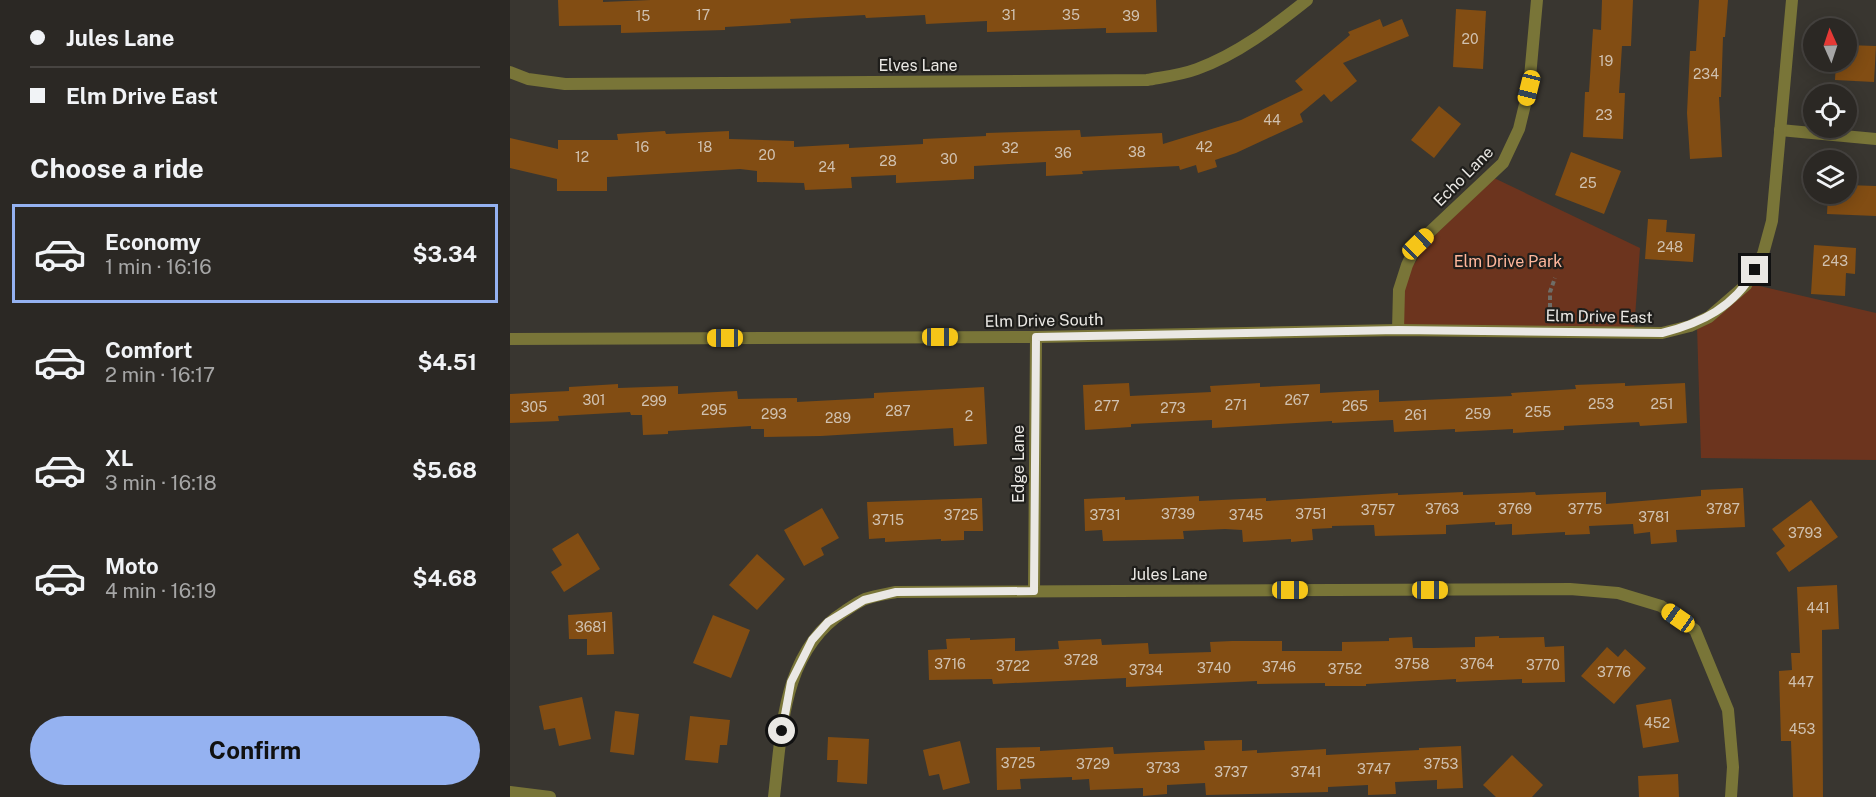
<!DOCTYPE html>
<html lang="en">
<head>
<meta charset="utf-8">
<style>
	:root { --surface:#2b2824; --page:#33302c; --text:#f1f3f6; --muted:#a6a6a6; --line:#474441; --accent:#95b2f1 }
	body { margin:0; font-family:"Public Sans",sans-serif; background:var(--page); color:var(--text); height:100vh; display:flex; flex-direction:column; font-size:22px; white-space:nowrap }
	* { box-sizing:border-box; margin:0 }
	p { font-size:20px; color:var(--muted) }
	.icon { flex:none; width:33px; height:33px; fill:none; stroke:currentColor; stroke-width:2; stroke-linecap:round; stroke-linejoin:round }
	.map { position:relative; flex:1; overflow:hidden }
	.sheet { display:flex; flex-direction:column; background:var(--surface); width:510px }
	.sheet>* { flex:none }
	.top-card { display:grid; align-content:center; height:132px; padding:0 30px; background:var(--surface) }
	.needle { width:39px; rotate:357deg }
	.fabs { position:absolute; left:1293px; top:18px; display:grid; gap:12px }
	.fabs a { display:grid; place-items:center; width:54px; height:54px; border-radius:50%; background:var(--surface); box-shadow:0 3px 15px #0003,0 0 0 2px var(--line); font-size:30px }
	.end { position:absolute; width:27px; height:27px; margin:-14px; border:8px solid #eae8e4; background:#111; box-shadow:0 0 0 3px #111 }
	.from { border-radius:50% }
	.car { position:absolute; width:18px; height:36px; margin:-18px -9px; border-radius:8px; box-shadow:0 0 4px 2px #0007; background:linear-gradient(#f5c518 24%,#345 0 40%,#f5c518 0 76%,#345 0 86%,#f5c518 0) }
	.top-card b { display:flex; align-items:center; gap:21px; height:57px; font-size:22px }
	.top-card b+b { border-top:2px solid var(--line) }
	.top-card i { width:15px; height:15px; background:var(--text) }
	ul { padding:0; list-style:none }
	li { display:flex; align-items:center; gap:18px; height:99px; margin:0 12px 9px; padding:0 18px; border:3px solid transparent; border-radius:0px }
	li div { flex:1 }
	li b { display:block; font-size:22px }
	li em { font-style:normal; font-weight:700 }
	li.current { border-color:var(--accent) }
	li>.icon { width:54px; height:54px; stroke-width:1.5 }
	h2 { padding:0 30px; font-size:27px; line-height:72px }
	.primary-button { display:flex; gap:12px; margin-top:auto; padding:12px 30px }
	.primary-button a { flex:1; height:69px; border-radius:36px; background:var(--accent); color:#111; font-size:24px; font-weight:700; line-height:69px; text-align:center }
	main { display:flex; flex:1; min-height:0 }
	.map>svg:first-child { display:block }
	.green { fill:#6c341e }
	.building { fill:#824d13 }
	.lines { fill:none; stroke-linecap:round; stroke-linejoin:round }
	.path { stroke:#6f6d67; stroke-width:4; stroke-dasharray:4.5 3; stroke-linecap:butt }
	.minor { stroke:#797538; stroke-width:12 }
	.route { stroke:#eae8e4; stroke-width:8 }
	.labels { text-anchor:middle; stroke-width:4.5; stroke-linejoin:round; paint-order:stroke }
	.number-label { font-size:14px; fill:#d0c1b0 }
	.street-label { font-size:16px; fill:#eae8e4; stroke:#1f1e1b }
	.park-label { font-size:16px; fill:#ffb79c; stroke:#1f1e1b }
</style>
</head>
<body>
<main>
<section class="sheet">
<div class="top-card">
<b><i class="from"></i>Jules Lane</b>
<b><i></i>Elm Drive East</b>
</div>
<h2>Choose a ride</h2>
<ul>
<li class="current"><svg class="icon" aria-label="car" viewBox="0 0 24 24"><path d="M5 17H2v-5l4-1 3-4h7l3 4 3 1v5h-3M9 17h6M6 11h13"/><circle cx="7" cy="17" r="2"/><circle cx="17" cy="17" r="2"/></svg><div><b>Economy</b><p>1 min · 16:16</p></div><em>$3.34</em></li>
<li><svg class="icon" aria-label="car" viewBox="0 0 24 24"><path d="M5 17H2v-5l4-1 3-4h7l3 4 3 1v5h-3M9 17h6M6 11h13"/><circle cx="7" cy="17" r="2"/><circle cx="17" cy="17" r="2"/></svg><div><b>Comfort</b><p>2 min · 16:17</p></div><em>$4.51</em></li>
<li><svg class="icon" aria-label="car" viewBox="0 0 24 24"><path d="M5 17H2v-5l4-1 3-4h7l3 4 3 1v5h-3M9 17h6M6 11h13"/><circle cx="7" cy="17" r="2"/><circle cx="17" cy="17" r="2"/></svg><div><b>XL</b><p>3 min · 16:18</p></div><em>$5.68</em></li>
<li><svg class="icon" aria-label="car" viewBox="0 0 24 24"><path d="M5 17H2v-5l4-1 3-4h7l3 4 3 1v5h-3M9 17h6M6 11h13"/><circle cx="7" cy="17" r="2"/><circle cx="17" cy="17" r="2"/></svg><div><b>Moto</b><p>4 min · 16:19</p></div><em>$4.68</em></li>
</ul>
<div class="primary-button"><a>Confirm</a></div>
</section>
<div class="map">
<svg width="1366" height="797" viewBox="0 0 1366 797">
	<rect width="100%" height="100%" fill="#393630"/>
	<g class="green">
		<path d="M984,178L1130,248L1124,331L890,330L891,283L922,238Z"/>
		<path d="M1241,284L1366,313V460L1191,458L1187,326Z"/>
	</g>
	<g class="building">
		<path d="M48,0H93V2L141,0H646L647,32L596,33V28L477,32V21L416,24L415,15L356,18L355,15L280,19L281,23L215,27V30L111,33V25L49,26Z"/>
		<path d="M1092,0H1123L1121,46H1112L1109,93H1115L1113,139L1073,137L1075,92H1079L1083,29L1091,30Z"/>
		<path d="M1189,0H1218L1215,37H1213L1211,97H1209L1212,157L1180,159L1177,113L1180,51H1186Z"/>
		<path d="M946,9L976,11L973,69L943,67Z"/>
		<path d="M870,19L873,27L892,19L899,36L833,63L847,81L821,102L814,94L790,114L793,122L726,153L705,160L707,167L688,173L686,165L670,170L669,166L572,171L573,174L536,176V162L464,166V179L386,183V175L341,177L342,188L295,190L294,183L247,182V171L230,169L97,177V191H47V179L0,168V138L48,149V140H108L107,134L155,131L156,134L219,131V139L284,141V147L339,144V148L413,144V139L476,136V133L570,130L571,137L652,133L653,144L731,120L793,90L785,81L840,35L838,32Z"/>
		<path d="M1336,45L1366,46L1364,82L1325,80L1326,62H1336Z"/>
		<path d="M929,106L951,124L924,158L901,140Z"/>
		<path d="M1061,152L1111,171L1094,214L1045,195Z"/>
		<path d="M1336,185L1366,186V216L1317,214L1318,194H1336Z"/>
		<path d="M1138,219L1157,220L1156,232L1185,234L1183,262L1135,259Z"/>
		<path d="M1304,245L1346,248L1345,274L1336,273L1335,296L1301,294Z"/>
		<path d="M619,383L620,396L701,392L700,386L750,383V387L810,384V393L869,390V402L1002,396L1001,393L1066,389L1065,385L1115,383V386L1175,383L1177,423L1130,426L1129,422L1054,426V430L1003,433V429L945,432V429L884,432L883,420L822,423V421L702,428V420L621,424V427L575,430L573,385Z"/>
		<path d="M108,384V388L168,386V394L227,391L228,399L287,398V402L364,398V393L474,387L477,444L444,446L443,428L311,436L254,437V429H241V426L158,431V434L133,435L132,415H121L120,412L48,416L49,421L0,423V394L59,391V387Z"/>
		<path d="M1233,488L1235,527L1166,530L1167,542L1141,544L1140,532L1124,534L1123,524L1079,526L1080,534L1055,535V532L1002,535V524L985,525V522L936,525V534L865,536L864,525L822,526V528L802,529L803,540L781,542V539L733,542L732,530L715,529L673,531L674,539L593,541L592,530L575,531L574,499L615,497V500L689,496V501L756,498V501L888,493V495L953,492V495L1025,492L1026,495L1096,492V504L1191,496V490Z"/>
		<path d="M472,498L473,531H454V540L431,541V539L375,542V538L359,539L357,502Z"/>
		<path d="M1301,500L1328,537L1279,572L1266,553L1275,546L1262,529Z"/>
		<path d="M312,508L329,538L311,548L314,555L294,566L274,530Z"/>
		<path d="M68,533L90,569L54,592L41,572L52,565L42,549Z"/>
		<path d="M247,554L275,579L247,610L219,585Z"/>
		<path d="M1327,585L1329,629L1312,630L1313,797H1283L1281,741H1271L1269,671L1282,670L1281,653H1290L1287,587Z"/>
		<path d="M102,612L104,654L77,655V639H59L58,615Z"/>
		<path d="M203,615L240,630L221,678L183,663Z"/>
		<path d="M989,636V638L1034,637L1035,647L1054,646L1055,682L1012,683V679L946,682V679L856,684V686H815V683L747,684V681L616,687V678L483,684L482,679L419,680L418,650L437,649L436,639L460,638V640L505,638V651L549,649L548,641L591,639L592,645L638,643L639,654L701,652L700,642L722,641H772V651H832V642L879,641V638L902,637L903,648H922L965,647V637Z"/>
		<path d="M1097,647L1108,657L1115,649L1136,668L1104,704L1071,676Z"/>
		<path d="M72,697L81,739L49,746L45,728L34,730L29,706Z"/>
		<path d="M1161,699L1169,742L1133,748L1126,705Z"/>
		<path d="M105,711L129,714L124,755L100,752Z"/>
		<path d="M180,716L220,720L217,745H210L208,763L175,760Z"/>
		<path d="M318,737L359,739L357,784L327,782L328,760H317Z"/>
		<path d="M732,740V751L747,750V753L816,749V755L909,750V748L951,746L953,788L927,789V780L885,782L886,794L858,795V785L818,787V792L696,795L695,783L657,785V794L633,796V788L580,790L579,779L562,780V777L510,779L511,789L487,790L486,748L530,747V751L603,747L604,754L695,750L694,741Z"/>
		<path d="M450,741L460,783L433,790L429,774L419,776L413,750Z"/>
		<path d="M1002,755L1033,785L1022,797H986L973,785Z"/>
		<path d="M1168,774L1169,797H1129L1128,776Z"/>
	</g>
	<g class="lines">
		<path class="path" d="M1040,315V292L1045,278"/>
		<g class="minor">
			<path d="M0,72L18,79L55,84L637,80C653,77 671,75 687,69C728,54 763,27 797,0"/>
			<path d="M1270,130L1366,139"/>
			<path d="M888,330L889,290L897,265L907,244L993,163L1009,129L1019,88L1027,0"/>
			<path d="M0,339L526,337L888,330L1152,333L1180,326L1199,317L1236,285L1253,254L1262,221L1282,0"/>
			<path d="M524,591L526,337"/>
			<path d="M0,792L40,797"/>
			<path d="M264,797C272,730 272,651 335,611C341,607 348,602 355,599C364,596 376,594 386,592L1060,589L1108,593L1151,606L1185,630L1218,710L1223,767L1221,797"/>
		</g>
	</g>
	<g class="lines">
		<path class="route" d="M272,731L281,682L302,640L318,622L354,600L386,592L524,591L526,337L888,330L1152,333C1192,323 1224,307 1245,270"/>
	</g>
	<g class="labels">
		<g class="number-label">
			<text x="193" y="20">17</text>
			<text x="499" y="20">31</text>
			<text x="561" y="20">35</text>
			<text x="133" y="21">15</text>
			<text x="621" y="21">39</text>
			<text x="960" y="44">20</text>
			<text x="1096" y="66">19</text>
			<text x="1196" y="79">234</text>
			<text x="1094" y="120">23</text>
			<text x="762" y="125">44</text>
			<text x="132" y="152">16</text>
			<text x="195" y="152">18</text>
			<text x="694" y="152">42</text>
			<text x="500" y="153">32</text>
			<text x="627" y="157">38</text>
			<text x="553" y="158">36</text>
			<text x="257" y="160">20</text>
			<text x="72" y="162">12</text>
			<text x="439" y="164">30</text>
			<text x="378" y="166">28</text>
			<text x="317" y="172">24</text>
			<text x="1078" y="188">25</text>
			<text x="1160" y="252">248</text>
			<text x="1325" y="266">243</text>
			<text x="84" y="405">301</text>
			<text x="787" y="405">267</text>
			<text x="144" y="406">299</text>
			<text x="1091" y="409">253</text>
			<text x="1152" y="409">251</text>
			<text x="726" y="410">271</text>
			<text x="597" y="411">277</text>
			<text x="845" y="411">265</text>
			<text x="24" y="412">305</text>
			<text x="663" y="413">273</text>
			<text x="204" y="415">295</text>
			<text x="388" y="416">287</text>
			<text x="1028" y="417">255</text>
			<text x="264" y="419">293</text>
			<text x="968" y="419">259</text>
			<text x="906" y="420">261</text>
			<text x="459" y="421">2</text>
			<text x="328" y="423">289</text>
			<text x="932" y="514">3763</text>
			<text x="1005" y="514">3769</text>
			<text x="1075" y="514">3775</text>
			<text x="1213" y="514">3787</text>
			<text x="868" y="515">3757</text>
			<text x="668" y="519">3739</text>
			<text x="801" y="519">3751</text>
			<text x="451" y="520">3725</text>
			<text x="595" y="520">3731</text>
			<text x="736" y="520">3745</text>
			<text x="1144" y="522">3781</text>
			<text x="378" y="525">3715</text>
			<text x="1295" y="538">3793</text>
			<text x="1308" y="613">441</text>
			<text x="81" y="632">3681</text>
			<text x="571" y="665">3728</text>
			<text x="440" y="669">3716</text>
			<text x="902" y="669">3758</text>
			<text x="967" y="669">3764</text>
			<text x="1033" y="670">3770</text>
			<text x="503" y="671">3722</text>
			<text x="769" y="672">3746</text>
			<text x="704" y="673">3740</text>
			<text x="835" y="674">3752</text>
			<text x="636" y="675">3734</text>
			<text x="1104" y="677">3776</text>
			<text x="1291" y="687">447</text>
			<text x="1147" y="728">452</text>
			<text x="1292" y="734">453</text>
			<text x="508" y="768">3725</text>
			<text x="583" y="769">3729</text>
			<text x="931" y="769">3753</text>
			<text x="653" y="773">3733</text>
			<text x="864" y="774">3747</text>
			<text x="721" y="777">3737</text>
			<text x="796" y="777">3741</text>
		</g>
		<g class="street-label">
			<text x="408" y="71">Elves Lane</text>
			<text transform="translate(953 176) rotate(-45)" y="6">Echo Lane</text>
			<text transform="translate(1089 316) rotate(1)" y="6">Elm Drive East</text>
			<text transform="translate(534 320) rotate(-1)" y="6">Elm Drive South</text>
			<text transform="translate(508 464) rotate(-90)" y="6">Edge Lane</text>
			<text x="659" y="580">Jules Lane</text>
		</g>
		<g class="park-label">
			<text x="998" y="267">Elm Drive Park</text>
		</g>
	</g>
</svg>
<div class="fabs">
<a><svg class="needle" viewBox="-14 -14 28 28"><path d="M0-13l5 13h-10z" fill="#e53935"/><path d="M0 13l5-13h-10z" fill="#a6a6a6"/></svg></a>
<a><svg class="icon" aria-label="locate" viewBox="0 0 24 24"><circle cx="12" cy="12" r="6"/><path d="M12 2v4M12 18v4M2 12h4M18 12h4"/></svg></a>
<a><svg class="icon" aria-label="layers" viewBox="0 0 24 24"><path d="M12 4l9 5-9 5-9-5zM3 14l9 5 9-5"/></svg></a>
</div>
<i class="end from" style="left:272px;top:731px"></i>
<i class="end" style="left:1245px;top:270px"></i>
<i class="car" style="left:1019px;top:88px;rotate:194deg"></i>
<i class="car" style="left:908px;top:244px;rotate:46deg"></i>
<i class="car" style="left:430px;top:337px;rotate:90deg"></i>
<i class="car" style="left:215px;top:338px;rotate:270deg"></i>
<i class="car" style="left:780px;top:590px;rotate:90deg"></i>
<i class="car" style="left:920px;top:590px;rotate:90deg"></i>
<i class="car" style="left:1168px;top:618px;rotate:305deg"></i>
</div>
</main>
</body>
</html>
